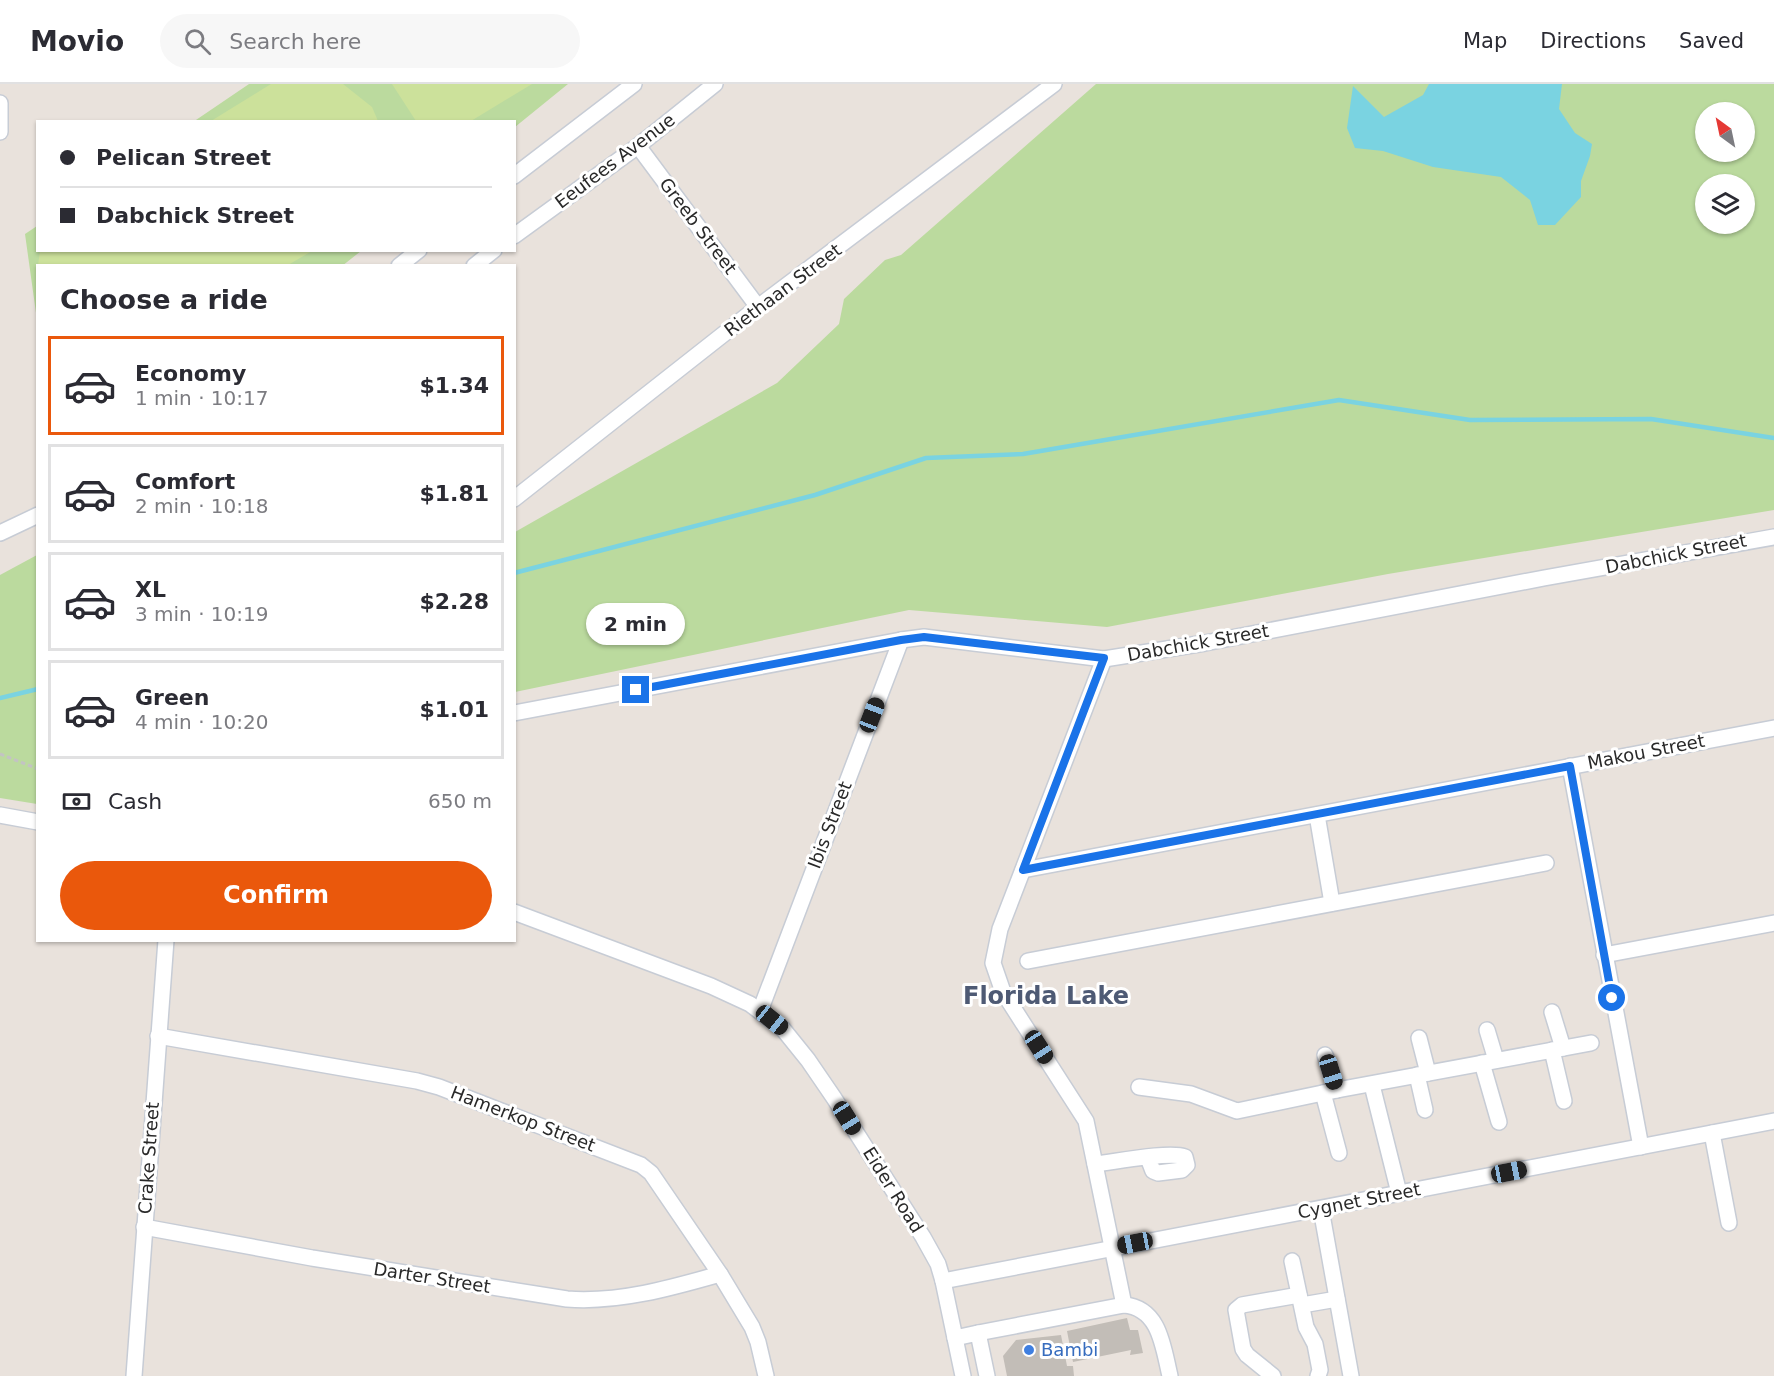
<!DOCTYPE html>
<html lang="en">
<head>
<meta charset="utf-8">
<style>
	:root { --surface:#fff; --page:#f7f7f7; --text:#2b2b33; --muted:#7c7c81; --line:#e1e1e2; --accent:#ea580c }
	body { margin:0; font-family:"DejaVu Sans",sans-serif; background:var(--page); color:var(--text); height:100vh; display:flex; flex-direction:column; font-size:22px; white-space:nowrap }
	* { box-sizing:border-box; margin:0 }
	p { font-size:20px; color:var(--muted) }
	.icon { flex:none; width:33px; height:33px; fill:none; stroke:currentColor; stroke-width:2; stroke-linecap:round; stroke-linejoin:round }
	.map { position:relative; flex:1; overflow:hidden }
	.details { position:absolute; left:36px; top:180px; width:480px; height:678px; display:flex; flex-direction:column; background:var(--surface); border-radius:0px; box-shadow:0 2px 4px #0004 }
	.details>* { flex:none }
	.hud { position:absolute; left:36px; top:36px; width:480px; height:132px; border-radius:0px; box-shadow:0 2px 4px #0004; display:grid; align-content:center; height:132px; padding:0 24px; background:var(--surface) }
	.needle { width:39px; rotate:327deg }
	.buttons { position:absolute; left:1695px; top:18px; display:grid; gap:12px }
	.buttons a { display:grid; place-items:center; width:60px; height:60px; border-radius:50%; background:var(--surface); box-shadow:0 2px 4px #0004; font-size:30px }
	.end { position:absolute; width:27px; height:27px; margin:-14px; border:8px solid #1a73e8; background:#fff; box-shadow:0 0 0 3px #fff }
	.from { border-radius:50% }
	.bubble { position:absolute; height:42px; border-radius:21px; background:var(--surface); box-shadow:0 2px 4px #0004; font-size:20px; font-weight:700; line-height:42px; text-align:center }
	.car { position:absolute; width:18px; height:36px; margin:-18px -9px; border-radius:8px; box-shadow:0 0 4px 2px #0007; background:linear-gradient(#222 24%,#8ab4d8 0 40%,#222 0 76%,#8ab4d8 0 86%,#222 0) }
	.hud b { display:flex; align-items:center; gap:21px; height:57px; font-size:22px }
	.hud b+b { border-top:2px solid var(--line) }
	.hud i { width:15px; height:15px; background:var(--text) }
	ul { padding:0; list-style:none }
	li { display:flex; align-items:center; gap:18px; height:99px; margin:0 12px 9px; padding:0 12px; border:3px solid var(--line); border-radius:0px }
	li div { flex:1 }
	li b { display:block; font-size:22px }
	li em { font-style:normal; font-weight:700 }
	li.active { border-color:var(--accent) }
	li>.icon { width:54px; height:54px; stroke-width:1.5 }
	h2 { padding:0 24px; font-size:27px; line-height:72px }
	.pay { display:flex; align-items:center; gap:15px; height:66px; padding:0 24px; font-size:22px }
	.pay p { margin-inline-start:auto }
	.cta { display:flex; gap:12px; margin-top:auto; padding:12px 24px }
	.cta a { flex:1; height:69px; border-radius:36px; background:var(--accent); color:#fff; font-size:24px; font-weight:700; line-height:69px; text-align:center }
	header { display:flex; align-items:center; gap:36px; box-sizing:border-box; height:84px; padding:0 30px; background:var(--surface); border-bottom:2px solid var(--line) }
	header strong { font-size:28px }
	nav { display:flex; gap:33px; margin-inline-start:auto; font-size:21px }
	.search { width:420px; height:54px; background:var(--page); display:flex; align-items:center; gap:15px; box-sizing:border-box; padding:0 21px; border-radius:33px; color:var(--muted); font-size:22px }
	.map>svg:first-child { display:block }
	.green { fill:#bbda9e; fill-rule:evenodd }
	.pitch { fill:#cce19b }
	.water { fill:#7ad3e1 }
	.lines { fill:none; stroke-linecap:round; stroke-linejoin:round }
	.stream { stroke:#7ad3e1; stroke-width:4.5 }
	.building { fill:#c2bdb7 }
	.minor-casing { stroke:#c7ccd5; stroke-width:18 }
	.path { stroke:#c3c3c3; stroke-width:3; stroke-dasharray:4.5 3; stroke-linecap:butt }
	.minor { stroke:#fff; stroke-width:15 }
	.route { stroke:#1a73e8; stroke-width:8 }
	.shop-dot { fill:#3f7fe0; stroke:#fff; stroke-width:2 }
	.labels { text-anchor:middle; stroke-width:6; stroke-linejoin:round; paint-order:stroke }
	.street-label { font-size:18px; fill:#292929; stroke:#fff }
	.shop-label { font-size:18px; fill:#366cbe; stroke:#fff; text-anchor:start }
	.district-label { font-size:24px; font-weight:bold; fill:#4e5a74; stroke:#fff }
</style>
</head>
<body>
<header>
<strong>Movio</strong>
<div class="search"><svg class="icon" aria-label="search" viewBox="0 0 24 24"><circle cx="10" cy="10" r="6"/><path d="M15 15l6 6"/></svg>Search here</div>
<nav><a>Map</a><a>Directions</a><a>Saved</a></nav>
</header>
<div class="map">
<svg width="1774" height="1292" viewBox="0 0 1774 1292">
	<rect width="100%" height="100%" fill="#e9e2dc"/>
	<g class="green">
		<path d="M249,0H568L515,43L514,38H193Z"/>
		<path d="M1096,0H1774V426L1388,490L1107,543L909,526L515,608V448L777,299L839,240L844,215L885,176L901,171ZM1706,28H1744V68H1706ZM1706,100H1744V140H1706Z"/>
		<path d="M37,142L38,166L361,167L342,182H38L37,236L25,150Z"/>
		<path d="M37,471V720L0,714V491Z"/>
	</g>
	<g class="pitch">
		<path d="M271,0H343L372,23L378,37H211Z"/>
		<path d="M392,0H532L471,37H416Z"/>
		<path d="M40,167V166L312,167L288,181H38Z"/>
	</g>
	<path class="water" d="M1429,0H1562L1559,25L1575,49L1592,60L1590,72L1581,97V113L1555,141H1538L1530,116L1501,93L1433,83L1383,67L1355,64L1347,44L1353,2L1384,33L1423,11Z"/>
	<g class="lines">
		<g class="stream">
			<path d="M514,489L815,411L926,374L1023,370L1339,316L1470,336L1651,335L1774,354"/>
			<path d="M0,614L38,605"/>
		</g>
	</g>
	<g class="building">
		<path d="M1127,1234L1130,1246H1138L1143,1269L1130,1271L1131,1266L1073,1278L1067,1247Z"/>
		<path d="M1061,1251L1067,1282H1073L1074,1292H1007L1003,1272L1016,1256Z"/>
	</g>
	<g class="lines">
		<defs>
			<g id="minor">
				<path d="M0,19V48"/>
				<path d="M638,62L758,223"/>
				<path d="M514,92L634,0"/>
				<path d="M514,152L638,62L715,0"/>
				<path d="M399,182L419,166"/>
				<path d="M474,182L494,166"/>
				<path d="M514,415L758,223L1054,0"/>
				<path d="M0,449L38,431"/>
				<path d="M1104,575L1000,845L993,879L1003,908L1086,1037L1124,1221C1160,1224 1163,1263 1170,1292"/>
				<path d="M514,629L901,556L924,553L1104,575L1205,559L1544,494L1774,453"/>
				<path d="M1570,682L1641,1063"/>
				<path d="M0,731L38,738"/>
				<path d="M1317,731L1332,819"/>
				<path d="M1023,786L1774,644"/>
				<path d="M514,828L711,902L750,920L783,945L808,976L834,1014L923,1153L938,1180L943,1197L963,1292"/>
				<path d="M1604,871L1774,839"/>
				<path d="M1028,877L1546,779"/>
				<path d="M760,927L901,556"/>
				<path d="M1552,928L1563,964"/>
				<path d="M1487,946L1496,976"/>
				<path d="M158,952L417,997L439,1003L641,1081L651,1089L720,1190L752,1243L758,1258L766,1292"/>
				<path d="M1419,954L1428,989"/>
				<path d="M1552,966L1564,1017"/>
				<path d="M1325,971L1337,1006"/>
				<path d="M1482,979L1499,1038"/>
				<path d="M1417,991L1425,1026"/>
				<path d="M1372,1001L1399,1109"/>
				<path d="M1139,1003L1191,1010L1237,1027L1337,1006L1591,959"/>
				<path d="M1323,1009L1339,1069"/>
				<path d="M1712,1049L1729,1139"/>
				<path d="M1095,1080C1114,1078 1170,1067 1185,1073L1187,1081L1182,1086L1158,1089L1153,1087L1148,1074"/>
				<path d="M1321,1125L1351,1292"/>
				<path d="M144,1143L312,1174L567,1215C618,1219 671,1204 720,1190"/>
				<path d="M1292,1177L1306,1243L1315,1260L1320,1286L1318,1292"/>
				<path d="M943,1197L1774,1037"/>
				<path d="M1302,1221L1337,1215"/>
				<path d="M978,1249L1124,1221"/>
				<path d="M955,1254L978,1249L987,1292"/>
				<path d="M134,1292L166,856"/>
				<path d="M1273,1292L1247,1271L1243,1265L1236,1226L1242,1221L1299,1211"/>
			</g>
		</defs>
		<use href="#minor" class="minor-casing"/>
		<path class="path" d="M0,670L38,685"/>
		<use href="#minor" class="minor"/>
	</g>
	<g class="lines">
		<path class="route" d="M636,606L901,556L924,553L1104,574L1023,786L1570,682L1612,914"/>
	</g>
	<circle class="shop-dot" cx="1029" cy="1266" r="6"/>
	<g class="labels">
		<g class="street-label">
			<text transform="translate(615 77) rotate(-37)" y="6">Eeufees Avenue</text>
			<text transform="translate(698 142) rotate(53)" y="6">Greeb Street</text>
			<text transform="translate(783 206) rotate(-37)" y="6">Riethaan Street</text>
			<text transform="translate(1676 470) rotate(-11)" y="6">Dabchick Street</text>
			<text transform="translate(1198 559) rotate(-10)" y="6">Dabchick Street</text>
			<text transform="translate(1646 668) rotate(-11)" y="6">Makou Street</text>
			<text transform="translate(830 741) rotate(-69)" y="6">Ibis Street</text>
			<text transform="translate(523 1035) rotate(21)" y="6">Hamerkop Street</text>
			<text transform="translate(149 1074) rotate(-86)" y="6">Crake Street</text>
			<text transform="translate(893 1106) rotate(58)" y="6">Eider Road</text>
			<text transform="translate(1359 1117) rotate(-11)" y="6">Cygnet Street</text>
			<text transform="translate(432 1194) rotate(9)" y="6">Darter Street</text>
		</g>
		<g class="shop-label">
			<text x="1041" y="1272">Bambi</text>
		</g>
		<g class="district-label">
			<text x="1046" y="920">Florida Lake</text>
		</g>
	</g>
</svg>
<div class="buttons">
<a><svg class="needle" viewBox="-14 -14 28 28"><path d="M0-13l5 13h-10z" fill="#e53935"/><path d="M0 13l5-13h-10z" fill="#7c7c81"/></svg></a>
<a><svg class="icon" aria-label="layers" viewBox="0 0 24 24"><path d="M12 4l9 5-9 5-9-5zM3 14l9 5 9-5"/></svg></a>
</div>
<i class="end from" style="left:1612px;top:914px"></i>
<i class="end" style="left:636px;top:606px"></i>
<div class="bubble" style="left:586px;top:519px;width:99px">2 min</div>
<i class="car" style="left:872px;top:631px;rotate:21deg"></i>
<i class="car" style="left:772px;top:936px;rotate:129deg"></i>
<i class="car" style="left:1039px;top:963px;rotate:147deg"></i>
<i class="car" style="left:1331px;top:988px;rotate:163deg"></i>
<i class="car" style="left:847px;top:1034px;rotate:148deg"></i>
<i class="car" style="left:1509px;top:1088px;rotate:79deg"></i>
<i class="car" style="left:1135px;top:1159px;rotate:259deg"></i>
<div class="hud">
<b><i class="from"></i>Pelican Street</b>
<b><i></i>Dabchick Street</b>
</div>
<section class="details">
<h2>Choose a ride</h2>
<ul>
<li class="active"><svg class="icon" aria-label="car" viewBox="0 0 24 24"><path d="M5 17H2v-5l4-1 3-4h7l3 4 3 1v5h-3M9 17h6M6 11h13"/><circle cx="7" cy="17" r="2"/><circle cx="17" cy="17" r="2"/></svg><div><b>Economy</b><p>1 min · 10:17</p></div><em>$1.34</em></li>
<li><svg class="icon" aria-label="car" viewBox="0 0 24 24"><path d="M5 17H2v-5l4-1 3-4h7l3 4 3 1v5h-3M9 17h6M6 11h13"/><circle cx="7" cy="17" r="2"/><circle cx="17" cy="17" r="2"/></svg><div><b>Comfort</b><p>2 min · 10:18</p></div><em>$1.81</em></li>
<li><svg class="icon" aria-label="car" viewBox="0 0 24 24"><path d="M5 17H2v-5l4-1 3-4h7l3 4 3 1v5h-3M9 17h6M6 11h13"/><circle cx="7" cy="17" r="2"/><circle cx="17" cy="17" r="2"/></svg><div><b>XL</b><p>3 min · 10:19</p></div><em>$2.28</em></li>
<li><svg class="icon" aria-label="car" viewBox="0 0 24 24"><path d="M5 17H2v-5l4-1 3-4h7l3 4 3 1v5h-3M9 17h6M6 11h13"/><circle cx="7" cy="17" r="2"/><circle cx="17" cy="17" r="2"/></svg><div><b>Green</b><p>4 min · 10:20</p></div><em>$1.01</em></li>
</ul>
<div class="pay"><svg class="icon" aria-label="cash" viewBox="0 0 24 24"><path d="M3 7h18v10H3z"/><circle cx="12" cy="12" r="2"/></svg>Cash<p>650 m</p></div>
<div class="cta"><a>Confirm</a></div>
</section>
</div>
</body>
</html>
